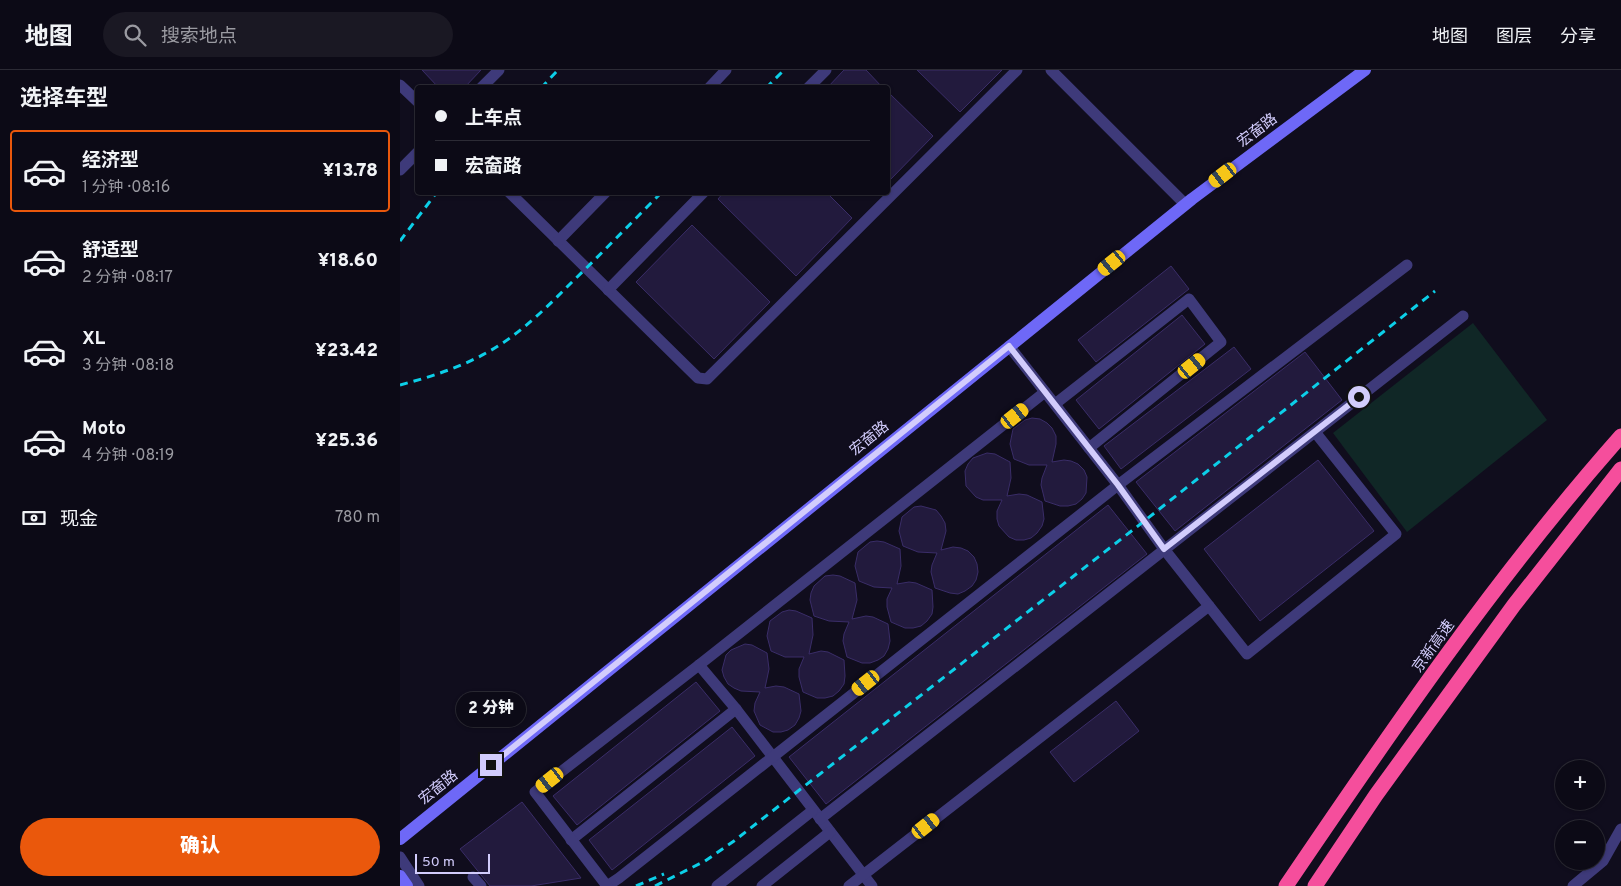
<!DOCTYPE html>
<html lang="zh">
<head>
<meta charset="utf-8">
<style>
	:root { --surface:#0c0a16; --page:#1a1823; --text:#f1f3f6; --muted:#9a9aa1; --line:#2c2b35; --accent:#ea580c }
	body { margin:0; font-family:Overpass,"Noto Sans SC",sans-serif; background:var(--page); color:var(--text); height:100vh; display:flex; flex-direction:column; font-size:19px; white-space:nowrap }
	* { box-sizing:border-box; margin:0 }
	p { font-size:16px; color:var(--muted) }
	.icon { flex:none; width:28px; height:28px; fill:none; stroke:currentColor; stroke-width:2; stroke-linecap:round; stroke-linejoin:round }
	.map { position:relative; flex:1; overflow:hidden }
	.side { display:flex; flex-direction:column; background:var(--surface); width:400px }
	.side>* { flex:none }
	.top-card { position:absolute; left:15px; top:15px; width:475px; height:110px; border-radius:5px; box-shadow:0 1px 4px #0004,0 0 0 1px var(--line); display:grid; align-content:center; height:110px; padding:0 20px; background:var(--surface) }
	.buttons { position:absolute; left:1155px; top:690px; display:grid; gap:10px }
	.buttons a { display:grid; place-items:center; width:50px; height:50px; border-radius:50%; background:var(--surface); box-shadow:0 1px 4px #0004,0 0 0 1px var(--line); font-size:25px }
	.scale { position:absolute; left:15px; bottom:12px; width:75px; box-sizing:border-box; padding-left:5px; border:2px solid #d2ccfc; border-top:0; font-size:14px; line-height:18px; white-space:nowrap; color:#d2ccfc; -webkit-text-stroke:4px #100d1d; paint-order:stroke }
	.end { position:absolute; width:22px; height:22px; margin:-11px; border:6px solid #d2ccfc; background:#111; box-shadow:0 0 0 2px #111 }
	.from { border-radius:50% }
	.bubble { position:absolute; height:35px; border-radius:18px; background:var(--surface); box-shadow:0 1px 4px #0004,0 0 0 1px var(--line); font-size:16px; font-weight:800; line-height:35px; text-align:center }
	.car { position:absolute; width:15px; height:30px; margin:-15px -8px; border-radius:6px; box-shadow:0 0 4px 1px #0007; background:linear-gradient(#f5c518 24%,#345 0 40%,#f5c518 0 76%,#345 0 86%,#f5c518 0) }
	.top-card b { display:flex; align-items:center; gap:18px; height:48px; font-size:19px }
	.top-card b+b { border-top:1px solid var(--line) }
	.top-card i { width:12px; height:12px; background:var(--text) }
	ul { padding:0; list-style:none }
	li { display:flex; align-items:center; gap:15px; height:82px; margin:0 10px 8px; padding:0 10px; border:2px solid transparent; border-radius:5px }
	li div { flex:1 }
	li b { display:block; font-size:19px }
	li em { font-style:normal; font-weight:800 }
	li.current { border-color:var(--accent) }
	li>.icon { width:45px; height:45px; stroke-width:1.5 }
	h2 { padding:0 20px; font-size:22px; line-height:60px }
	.pay { display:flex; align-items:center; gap:12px; height:55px; padding:0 20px; font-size:19px }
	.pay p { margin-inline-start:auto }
	.button { display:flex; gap:10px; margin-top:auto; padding:10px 20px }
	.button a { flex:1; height:58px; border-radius:30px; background:var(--accent); color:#fff; font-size:20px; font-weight:800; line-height:58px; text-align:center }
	header { display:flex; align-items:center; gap:30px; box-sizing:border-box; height:70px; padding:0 25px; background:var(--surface); border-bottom:1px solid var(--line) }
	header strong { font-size:24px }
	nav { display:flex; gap:28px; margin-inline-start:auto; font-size:18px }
	.search { width:350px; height:45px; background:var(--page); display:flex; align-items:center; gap:12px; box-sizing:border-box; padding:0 18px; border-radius:28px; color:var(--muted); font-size:19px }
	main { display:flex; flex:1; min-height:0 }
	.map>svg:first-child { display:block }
	.green { fill:#102726 }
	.building { fill:#221a3d; stroke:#3a2d68 }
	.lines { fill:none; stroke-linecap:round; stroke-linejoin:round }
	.street { stroke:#3e3a7a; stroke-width:11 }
	.secondary { stroke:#6e68f7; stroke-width:12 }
	.highway { stroke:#f54e9c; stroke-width:15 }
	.rail { stroke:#0ccfe8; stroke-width:3; stroke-dasharray:8 6; stroke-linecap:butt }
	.route { stroke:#d2ccfc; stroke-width:6 }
	.labels { text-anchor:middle; stroke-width:4; stroke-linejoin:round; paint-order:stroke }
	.street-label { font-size:15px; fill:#d2ccfc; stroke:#100d1d }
</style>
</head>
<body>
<header>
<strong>地图</strong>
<div class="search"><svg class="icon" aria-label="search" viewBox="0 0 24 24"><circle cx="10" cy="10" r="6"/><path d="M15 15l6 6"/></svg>搜索地点</div>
<nav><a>地图</a><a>图层</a><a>分享</a></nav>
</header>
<main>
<section class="side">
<h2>选择车型</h2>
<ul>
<li class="current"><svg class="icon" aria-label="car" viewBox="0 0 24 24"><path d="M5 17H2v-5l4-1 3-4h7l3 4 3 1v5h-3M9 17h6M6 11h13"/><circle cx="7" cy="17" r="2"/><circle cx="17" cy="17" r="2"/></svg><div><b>经济型</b><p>1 分钟 · 08:16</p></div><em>¥13.78</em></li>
<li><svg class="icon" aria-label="car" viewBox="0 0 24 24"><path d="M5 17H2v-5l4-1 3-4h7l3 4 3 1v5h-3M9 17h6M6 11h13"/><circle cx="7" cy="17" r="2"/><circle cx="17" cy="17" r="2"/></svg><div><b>舒适型</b><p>2 分钟 · 08:17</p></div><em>¥18.60</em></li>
<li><svg class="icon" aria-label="car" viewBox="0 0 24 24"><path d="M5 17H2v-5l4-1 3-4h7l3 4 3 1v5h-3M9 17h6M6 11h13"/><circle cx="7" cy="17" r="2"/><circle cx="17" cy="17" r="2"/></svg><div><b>XL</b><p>3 分钟 · 08:18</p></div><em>¥23.42</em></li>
<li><svg class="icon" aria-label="car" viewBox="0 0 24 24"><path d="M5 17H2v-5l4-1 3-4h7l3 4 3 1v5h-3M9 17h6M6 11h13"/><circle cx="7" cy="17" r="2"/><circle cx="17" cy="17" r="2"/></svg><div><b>Moto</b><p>4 分钟 · 08:19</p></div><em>¥25.36</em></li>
</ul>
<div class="pay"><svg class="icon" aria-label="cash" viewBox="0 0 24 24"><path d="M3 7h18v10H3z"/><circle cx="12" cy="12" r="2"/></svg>现金<p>780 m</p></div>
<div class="button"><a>确认</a></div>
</section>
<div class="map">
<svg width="1221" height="816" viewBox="0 0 1221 816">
	<rect width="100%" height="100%" fill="#100d1d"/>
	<path class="green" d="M1073,253L1147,350L1007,462L933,363Z"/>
	<g class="building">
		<path d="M22,0H81L64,18H39Z"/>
		<path d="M444,0H466L483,18H427Z"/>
		<path d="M517,0H602L560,42Z"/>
		<path d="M488,22L533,66L488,112Z"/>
		<path d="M324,122H426L452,148L396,206L318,129Z"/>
		<path d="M292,155L370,232L314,289L236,212Z"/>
		<path d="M771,196L789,219L696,292L678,270Z"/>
		<path d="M782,245L805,274L699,359L676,330Z"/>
		<path d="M834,277L851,299L721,399L704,376Z"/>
		<path d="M905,282L942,330L775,461L736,412Z"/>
		<path d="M632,348L640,349L647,353L652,358L656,366V374L652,392L664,390L671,391L678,394L684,400L687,407L686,423L682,429L676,434L668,436H660L645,431L641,415L642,408L647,395H629L614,389L610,374L613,359L625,350Z"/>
		<path d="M587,383L595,384L610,392L611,408L607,426L619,424L627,425L642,432L644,449L642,456L637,463L631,468L624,470H616L609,467L599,456L597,449V441L602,430H583L576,427L566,416L565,401L568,394L573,388Z"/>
		<path d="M918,390L974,461L860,551L804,479Z"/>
		<path d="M708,435L747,484L426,734L389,687Z"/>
		<path d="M521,436L536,440L541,446L545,453L546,461L541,480L553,477L561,478L568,481L574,487L577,494L578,502L576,510L572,516L565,521L558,524L550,523L535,518L531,502L532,495L537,483L518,482L503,476L499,461L502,447L514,437Z"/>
		<path d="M477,471L484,472L500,479L501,496L497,514L509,512L516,513L532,520L533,537L532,544L527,551L521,556L513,558H505L491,552L487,537V529L492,518L474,517L459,511L455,496L458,482L470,472Z"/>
		<path d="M433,505L440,506L455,513L457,530L452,549L466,546L473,547L488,554L490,571L488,579L484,586L478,590L470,593H462L447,587L443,571L444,564L449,552L429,551L414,546L410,530L411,523L414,516L425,506Z"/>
		<path d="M389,540L396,541L412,548L413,565L409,584L421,581L428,582L444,590L445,606L444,614L439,621L433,626L425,628H417L403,622L399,607V599L404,587H385L371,581L367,566L370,551L382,542Z"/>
		<path d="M345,574L352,575L367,583L369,599L365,618L376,616L384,617L399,624L401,641L399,648L395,655L388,660L381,662H373L360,655L354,641L355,633L360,622L341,621L334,618L328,614L324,607L322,600L326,585L331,580Z"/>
		<path d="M296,612L320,641L177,755L153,726Z"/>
		<path d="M716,631L739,661L674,712L650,682Z"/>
		<path d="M332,657L355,686L212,800L189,770Z"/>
		<path d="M122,732L181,808L131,816H90L60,779Z"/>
	</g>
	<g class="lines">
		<g class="street">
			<path d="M651,0L785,134"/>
			<path d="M0,15L18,32"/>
			<path d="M81,18L99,0"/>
			<path d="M309,18L326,0"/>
			<path d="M408,18L426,0"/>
			<path d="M0,100L18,82"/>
			<path d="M109,122L298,308L307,309L617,0"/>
			<path d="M158,171L206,122"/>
			<path d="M208,220L304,122"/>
			<path d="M609,276L718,415L764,479L847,584L996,464L915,362"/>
			<path d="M655,334L789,229L821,272L689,378"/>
			<path d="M299,595L336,639L472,816"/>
			<path d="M420,749L1063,246"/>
			<path d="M171,770L336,639"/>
			<path d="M0,787L19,816"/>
			<path d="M73,807L81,816"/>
			<path d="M207,816L219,808L718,415L1007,195"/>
			<path d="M207,816L135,722L299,595L645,322"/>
			<path d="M317,816L412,741"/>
			<path d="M362,816L430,762"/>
			<path d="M449,816L809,536"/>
			<path d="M1173,816L1203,791L1221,759"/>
		</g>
		<g class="secondary">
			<path d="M0,769L792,129L965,0"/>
			<path d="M0,806L7,816"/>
		</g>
		<g class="highway">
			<path d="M886,816C991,661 1097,506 1221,366"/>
			<path d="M915,816L976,725L1114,535L1221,399"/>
		</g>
		<g class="rail">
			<path d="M141,18L158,0"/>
			<path d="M366,18L384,0"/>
			<path d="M0,171L37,122"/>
			<path d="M0,315C34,306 68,295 98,276C125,259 148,236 170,214C201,184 231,153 262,122"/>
			<path d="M236,816L264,804"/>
			<path d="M255,816L305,791L334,771L743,452L1035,221"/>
		</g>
	</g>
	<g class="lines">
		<path class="route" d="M91,695L609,276L718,415L764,479L959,327"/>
	</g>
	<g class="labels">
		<g class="street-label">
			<text transform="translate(857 60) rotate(-37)" y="5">宏奤路</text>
			<text transform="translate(469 368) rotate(-39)" y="5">宏奤路</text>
			<text transform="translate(1033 576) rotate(-54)" y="5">京新高速</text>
			<text transform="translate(38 717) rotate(-39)" y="5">宏奤路</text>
		</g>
	</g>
</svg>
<div class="buttons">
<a>+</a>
<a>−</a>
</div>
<div class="scale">50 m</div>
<i class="end from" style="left:959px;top:327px"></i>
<i class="end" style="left:91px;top:695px"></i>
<div class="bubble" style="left:56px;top:622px;width:70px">2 分钟</div>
<i class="car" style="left:823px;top:105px;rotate:233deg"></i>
<i class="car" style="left:712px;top:193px;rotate:231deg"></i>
<i class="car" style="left:792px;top:296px;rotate:51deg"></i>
<i class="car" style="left:615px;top:346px;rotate:52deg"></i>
<i class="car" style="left:466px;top:613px;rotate:232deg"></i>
<i class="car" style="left:150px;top:710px;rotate:232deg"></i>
<i class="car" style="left:526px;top:756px;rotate:52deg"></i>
<div class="top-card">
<b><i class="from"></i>上车点</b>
<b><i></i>宏奤路</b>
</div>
</div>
</main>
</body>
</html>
